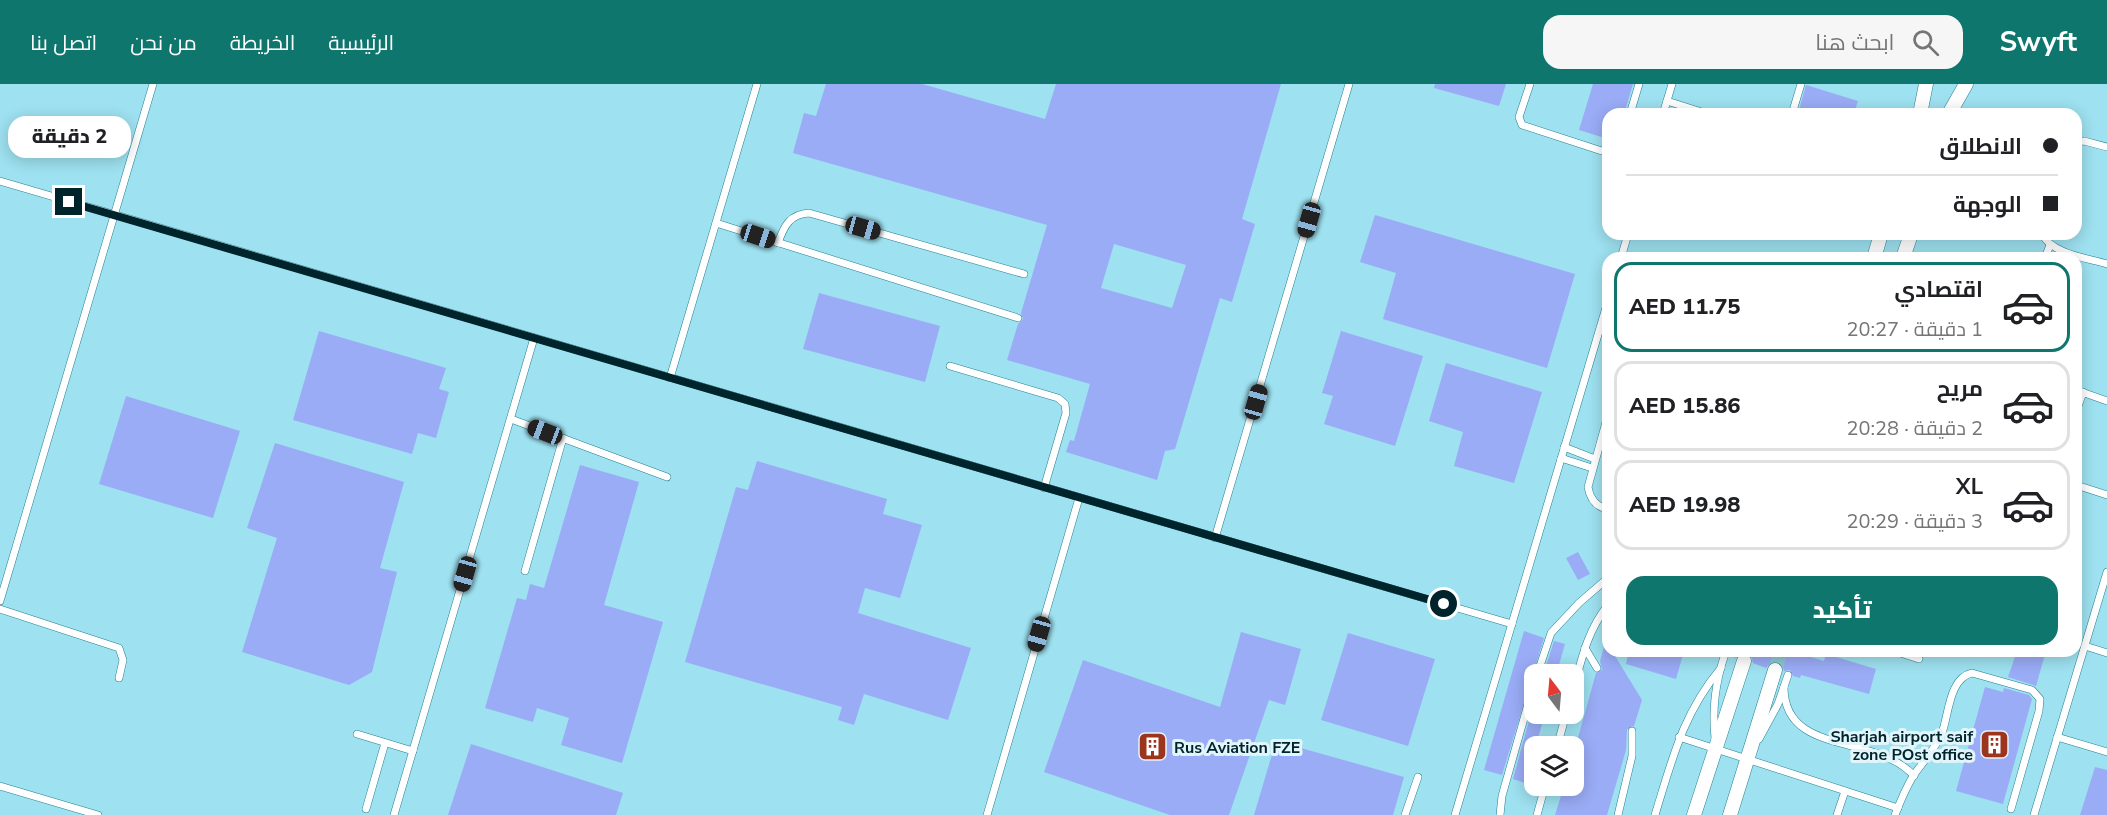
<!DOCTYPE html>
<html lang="ar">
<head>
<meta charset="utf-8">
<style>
	:root { --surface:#fff; --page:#f6f6f6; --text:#202124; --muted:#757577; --line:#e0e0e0; --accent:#0f766e }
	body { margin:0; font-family:"Nunito Sans",Cairo,sans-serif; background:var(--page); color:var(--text); direction:rtl; height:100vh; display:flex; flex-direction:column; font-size:22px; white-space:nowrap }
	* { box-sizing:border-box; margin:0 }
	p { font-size:20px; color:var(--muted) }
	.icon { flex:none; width:33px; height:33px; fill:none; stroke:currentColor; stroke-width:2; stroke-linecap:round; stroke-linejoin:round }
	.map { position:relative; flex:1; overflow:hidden; direction:ltr }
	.drawer { position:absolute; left:1602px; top:168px; width:480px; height:405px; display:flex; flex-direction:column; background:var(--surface); border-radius:18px; box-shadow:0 3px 15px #0003; direction:rtl }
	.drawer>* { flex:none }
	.hud { position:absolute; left:1602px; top:24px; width:480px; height:132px; border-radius:18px; box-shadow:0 3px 15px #0003; direction:rtl; display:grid; align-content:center; height:132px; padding:0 24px; background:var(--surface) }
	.needle { width:39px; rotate:344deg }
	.controls { position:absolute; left:1524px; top:580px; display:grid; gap:12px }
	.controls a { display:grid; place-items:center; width:60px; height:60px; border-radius:12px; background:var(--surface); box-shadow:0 3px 15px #0003; font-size:30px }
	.end { position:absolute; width:27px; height:27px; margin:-14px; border:8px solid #00242c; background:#fff; box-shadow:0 0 0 3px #fff }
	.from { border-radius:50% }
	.bubble { position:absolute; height:42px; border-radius:18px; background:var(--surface); box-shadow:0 3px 15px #0003; font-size:20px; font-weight:800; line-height:42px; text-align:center; direction:rtl }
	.car { position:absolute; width:18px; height:36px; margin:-18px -9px; border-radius:8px; box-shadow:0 0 4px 2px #0007; background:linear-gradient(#222 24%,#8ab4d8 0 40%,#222 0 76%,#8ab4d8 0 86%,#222 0) }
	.hud b { display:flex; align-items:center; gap:21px; height:57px; font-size:22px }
	.hud b+b { border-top:2px solid var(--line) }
	.hud i { width:15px; height:15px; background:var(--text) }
	ul { padding:10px 0 0; list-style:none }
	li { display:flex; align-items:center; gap:18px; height:90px; margin:0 12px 9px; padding:0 12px; border:3px solid var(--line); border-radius:18px }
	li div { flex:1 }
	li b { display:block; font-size:22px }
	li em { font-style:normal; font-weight:800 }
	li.on { border-color:var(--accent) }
	li>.icon { width:54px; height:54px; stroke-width:1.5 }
	.button { display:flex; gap:12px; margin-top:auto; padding:12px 24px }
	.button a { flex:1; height:69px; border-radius:18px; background:var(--accent); color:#fff; font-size:24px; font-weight:800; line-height:69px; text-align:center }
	header { display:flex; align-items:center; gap:36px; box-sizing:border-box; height:84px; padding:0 30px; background:var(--accent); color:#fff }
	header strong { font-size:28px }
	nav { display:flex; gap:33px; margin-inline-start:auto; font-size:21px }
	.search { width:420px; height:54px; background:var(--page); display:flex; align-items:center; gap:15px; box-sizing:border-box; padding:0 21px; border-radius:18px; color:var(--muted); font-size:22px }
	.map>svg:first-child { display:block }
	.built { fill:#9ee1f0; fill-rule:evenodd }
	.building { fill:#9aacf6; fill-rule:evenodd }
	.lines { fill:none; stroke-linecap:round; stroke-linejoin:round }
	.street-tunnel { stroke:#8ec7d4; stroke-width:14; stroke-dasharray:14 7; stroke-linecap:butt }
	.lane-casing { stroke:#238091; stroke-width:8 }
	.street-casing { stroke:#238091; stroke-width:15 }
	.lane { stroke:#fff; stroke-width:7 }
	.street { stroke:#fff; stroke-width:14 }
	.route { stroke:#00242c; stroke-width:8 }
	.labels { text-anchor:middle; stroke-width:6; stroke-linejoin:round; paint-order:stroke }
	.poi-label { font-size:16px; font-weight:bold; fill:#00242c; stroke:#e2f5fa; text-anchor:end }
</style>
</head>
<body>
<header>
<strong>Swyft</strong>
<div class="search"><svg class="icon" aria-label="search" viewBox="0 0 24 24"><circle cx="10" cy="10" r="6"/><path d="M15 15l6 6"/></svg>ابحث هنا</div>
<nav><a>الرئيسية</a><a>الخريطة</a><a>من نحن</a><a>اتصل بنا</a></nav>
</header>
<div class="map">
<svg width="2107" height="731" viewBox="0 0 2107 731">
	<rect width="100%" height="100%" fill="#b2f0fe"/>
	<path class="built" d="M0,0H2107V731H0ZM1608,30H2076V150H1608ZM1608,174H2076V567H1608ZM1534,591H1574V630H1534ZM1534,663H1574V702H1534Z"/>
	<g class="building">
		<path d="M826,0H922L1045,35L1056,0H1281L1242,135L1255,140L1232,218L1220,214L1175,365L1165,367L1157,396L1066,368L1070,356L1074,357L1090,300L1007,276L1018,240L1023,235L1021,229L1047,141L793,69L804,29L816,32ZM1114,160L1186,181L1172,224L1101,204Z"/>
		<path d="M1435,0H1506L1499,22L1434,4Z"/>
		<path d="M1593,0H1633L1624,30H1608V55L1579,46Z"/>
		<path d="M1806,1L1858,17L1854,30H1798Z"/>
		<path d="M1375,131L1575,190L1547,284L1383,235L1396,189L1360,178Z"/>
		<path d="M819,209L940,242L925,298L803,265Z"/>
		<path d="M319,247L446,284L439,305L449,308L436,354L418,349L412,370L293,336Z"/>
		<path d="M1341,247L1423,272L1395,362L1324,340L1333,312L1322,309Z"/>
		<path d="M1446,279L1542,308L1514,399L1454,382L1463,348L1429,337Z"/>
		<path d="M126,312L240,347L213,434L99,400Z"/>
		<path d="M275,359L404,398L380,484L397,488L372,588L349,601L242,568L277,454L247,444Z"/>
		<path d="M757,377L887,415L883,430L922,441L900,514L865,504L858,529L971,564L948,636L864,610L854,641L838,636L842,623L685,578L736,403L748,406Z"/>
		<path d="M580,381L639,398L604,521L663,538L622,679L561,661L569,634L537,624L533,638L485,624L517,514L526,516L530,500L544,504Z"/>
		<path d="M1578,468L1590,490L1578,496L1566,474Z"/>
		<path d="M1524,547L1544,554L1502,691L1484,686Z"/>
		<path d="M1241,548L1301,565L1285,621L1269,616L1229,731H1170L1044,688L1083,576L1220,623Z"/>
		<path d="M1348,549L1435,575L1408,662L1321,636Z"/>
		<path d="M1606,556L1608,567H1612L1642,616L1634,642L1627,645L1626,666L1607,731H1555L1564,702H1574V668L1596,589L1602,586L1600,577Z"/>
		<path d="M1554,557L1565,560L1556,591H1543Z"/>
		<path d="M1629,567H1684L1676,595L1626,580Z"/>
		<path d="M1730,567H1789L1793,573H1797L1800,570L1824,577L1826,570L1876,585L1869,610L1801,591L1800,594L1793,592L1790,586L1784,587L1782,580L1778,578L1772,577L1766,584L1753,579L1751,571L1747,569L1742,568L1736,574L1730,572Z"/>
		<path d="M2017,567H2046L2036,602L2008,593Z"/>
		<path d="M1985,603L2003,608L2004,604L2029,611L2032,615L2003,720L1956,707Z"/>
		<path d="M1534,618V630H1545L1525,699L1513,695Z"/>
		<path d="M1276,657L1404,693L1393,731H1254Z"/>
		<path d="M471,660L623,709L616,731H448Z"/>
		<path d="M2095,683L2107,686V731H2080Z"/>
	</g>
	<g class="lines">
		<path class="street-tunnel" d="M1775,586L1781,567"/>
		<defs>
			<g id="lane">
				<path d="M1530,0L1519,33L1522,41L1608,69"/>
				<path d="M1667,17L1708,30"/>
				<path d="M1630,30L1639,0"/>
				<path d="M1663,30L1672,0"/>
				<path d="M1792,30L1801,0"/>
				<path d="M2076,58L2084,57L2107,63"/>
				<path d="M0,97L1512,540"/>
				<path d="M716,139L1018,234"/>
				<path d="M2042,150C2052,170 2087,174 2107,180"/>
				<path d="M778,159C784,142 790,130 809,129L1024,190"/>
				<path d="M1621,174L1628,150"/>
				<path d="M2045,174L2050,161"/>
				<path d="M950,282L1058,314L1065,320L1066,329L1044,404"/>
				<path d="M670,294L757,0"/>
				<path d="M2076,306L2107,317"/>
				<path d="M2076,328L2083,308"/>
				<path d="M1608,331L1588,403C1590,414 1595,423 1608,425"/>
				<path d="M511,335L667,393"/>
				<path d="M1564,363L1595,375"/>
				<path d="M1561,374L1592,384"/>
				<path d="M2076,401L2107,411"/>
				<path d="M1215,454L1349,0"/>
				<path d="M525,487L563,354"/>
				<path d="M0,517L153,0"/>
				<path d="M0,525L119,564L123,576L119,594"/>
				<path d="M2085,562L2107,569"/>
				<path d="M1585,564L1597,584"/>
				<path d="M1894,567L1919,575"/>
				<path d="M1795,568V567"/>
				<path d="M1537,591L1551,549L1579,519L1608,494"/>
				<path d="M1574,603C1582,573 1588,546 1608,521"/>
				<path d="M1784,603C1784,673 1877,649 1914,692"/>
				<path d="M357,650L413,667"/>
				<path d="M1679,653L1898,724"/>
				<path d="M2057,653L2107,668"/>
				<path d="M1715,654C1712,626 1716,596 1725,570"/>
				<path d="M1759,655L1778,620L1788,591"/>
				<path d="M1557,663L1566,630"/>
				<path d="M0,702L98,731"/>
				<path d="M366,725L385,659"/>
				<path d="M394,731L534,254"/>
				<path d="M987,731L1079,414"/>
				<path d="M1405,731L1418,693"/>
				<path d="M1455,731L1608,217"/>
				<path d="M1500,731L1502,712L1534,599"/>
				<path d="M1537,731L1545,702"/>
				<path d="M1618,731L1632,672V647"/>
				<path d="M1655,731C1672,676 1683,629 1721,584"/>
				<path d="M1837,731L1845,707"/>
				<path d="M1895,731C1900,718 1906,704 1913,692C1923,678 1935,665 1942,649C1949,630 1949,594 1972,589L2032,606L2040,615L2039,627L2011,725"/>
				<path d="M2034,731L2107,488"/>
			</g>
			<g id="street">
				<path d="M1920,30L1926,0"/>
				<path d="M1949,30L1966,0"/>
				<path d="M1874,174L1881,150"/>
				<path d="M1903,174L1911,150"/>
				<path d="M1694,731L1744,577"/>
				<path d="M1730,731L1775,586"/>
			</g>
		</defs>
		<use href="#lane" class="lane-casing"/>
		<use href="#street" class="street-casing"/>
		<use href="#lane" class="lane"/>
		<use href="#street" class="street"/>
	</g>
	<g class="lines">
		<path class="route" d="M69,118L1444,520"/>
	</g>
	<defs>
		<symbol id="building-square" viewBox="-11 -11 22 22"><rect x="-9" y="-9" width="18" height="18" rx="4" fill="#9d341e" stroke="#e2f5fa"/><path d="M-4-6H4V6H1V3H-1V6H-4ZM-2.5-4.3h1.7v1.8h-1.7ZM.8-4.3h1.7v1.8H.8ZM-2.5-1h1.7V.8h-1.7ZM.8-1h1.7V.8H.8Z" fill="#fff"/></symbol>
	</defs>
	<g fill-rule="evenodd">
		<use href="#building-square" x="1978" y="644" width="33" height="33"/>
		<use href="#building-square" x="1136" y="646" width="33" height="33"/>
	</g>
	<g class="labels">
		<g class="poi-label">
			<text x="1973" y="658">Sharjah airport saif<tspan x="1973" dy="18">zone POst office</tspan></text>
			<text x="1174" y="669" text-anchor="start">Rus Aviation FZE</text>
		</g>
	</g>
</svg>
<div class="controls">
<a><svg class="needle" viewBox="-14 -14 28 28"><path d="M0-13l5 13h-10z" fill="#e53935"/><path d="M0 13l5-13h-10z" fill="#757577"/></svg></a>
<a><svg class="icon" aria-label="layers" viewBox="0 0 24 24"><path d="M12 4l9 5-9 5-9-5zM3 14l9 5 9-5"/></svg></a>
</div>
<i class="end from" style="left:1444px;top:520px"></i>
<i class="end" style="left:69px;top:118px"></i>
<div class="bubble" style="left:8px;top:32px;width:123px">2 دقيقة</div>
<i class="car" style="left:1309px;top:136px;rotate:196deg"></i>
<i class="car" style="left:863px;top:144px;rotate:106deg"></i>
<i class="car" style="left:758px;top:152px;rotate:108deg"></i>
<i class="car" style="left:1256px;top:318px;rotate:16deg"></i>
<i class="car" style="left:545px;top:348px;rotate:291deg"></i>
<i class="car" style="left:465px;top:490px;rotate:196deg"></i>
<i class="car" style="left:1039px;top:550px;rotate:196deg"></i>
<div class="hud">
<b><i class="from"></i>الانطلاق</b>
<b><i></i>الوجهة</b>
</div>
<section class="drawer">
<ul>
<li class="on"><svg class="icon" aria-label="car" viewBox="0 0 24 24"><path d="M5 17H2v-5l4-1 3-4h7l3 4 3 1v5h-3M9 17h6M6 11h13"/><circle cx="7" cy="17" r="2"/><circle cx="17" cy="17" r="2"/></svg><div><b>اقتصادي</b><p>1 دقيقة · 20:27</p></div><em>AED 11.75</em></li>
<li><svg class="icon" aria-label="car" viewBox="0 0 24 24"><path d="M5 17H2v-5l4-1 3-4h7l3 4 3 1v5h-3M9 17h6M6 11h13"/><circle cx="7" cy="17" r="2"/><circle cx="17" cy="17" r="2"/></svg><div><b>مريح</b><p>2 دقيقة · 20:28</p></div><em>AED 15.86</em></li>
<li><svg class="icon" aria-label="car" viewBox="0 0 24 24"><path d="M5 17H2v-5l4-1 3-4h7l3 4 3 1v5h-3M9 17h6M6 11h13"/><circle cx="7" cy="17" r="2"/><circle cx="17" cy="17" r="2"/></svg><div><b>XL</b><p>3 دقيقة · 20:29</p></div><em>AED 19.98</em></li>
</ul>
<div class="button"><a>تأكيد</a></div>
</section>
</div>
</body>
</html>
